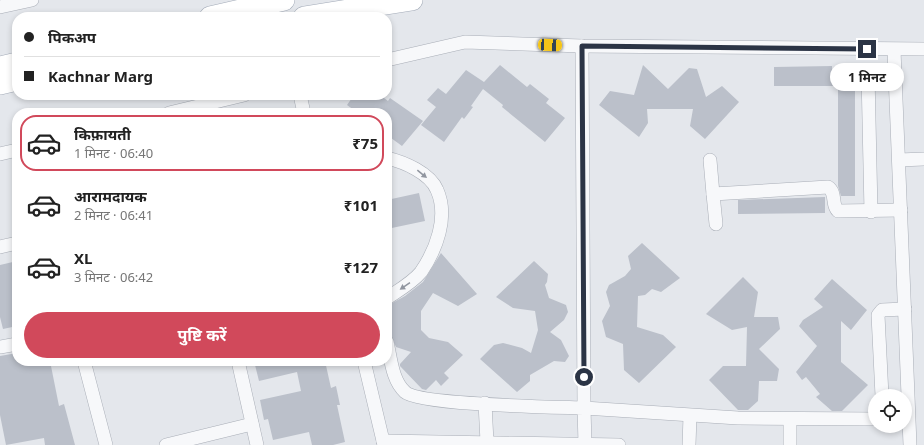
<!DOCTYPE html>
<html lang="hi">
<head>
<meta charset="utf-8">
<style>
	:root { --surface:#fff; --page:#f6f6f6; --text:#222; --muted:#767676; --line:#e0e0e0; --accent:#d1495b }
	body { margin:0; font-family:"Noto Sans","Noto Sans Devanagari",sans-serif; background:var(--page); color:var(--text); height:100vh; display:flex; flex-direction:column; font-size:15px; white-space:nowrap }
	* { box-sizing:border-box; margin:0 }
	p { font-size:13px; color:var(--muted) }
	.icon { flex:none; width:22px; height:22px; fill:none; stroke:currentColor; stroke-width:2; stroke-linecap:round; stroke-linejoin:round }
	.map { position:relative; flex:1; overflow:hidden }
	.sheet { position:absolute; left:12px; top:108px; width:380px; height:258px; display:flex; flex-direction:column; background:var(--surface); border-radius:16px; box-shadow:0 2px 6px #0003 }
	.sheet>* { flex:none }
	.top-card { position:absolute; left:12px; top:12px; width:380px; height:88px; border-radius:16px; box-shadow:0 2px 6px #0003; display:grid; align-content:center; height:88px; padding:0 12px; background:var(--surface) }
	.buttons { position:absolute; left:868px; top:389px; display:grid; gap:8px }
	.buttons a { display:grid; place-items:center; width:44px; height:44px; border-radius:50%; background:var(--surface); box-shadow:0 2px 6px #0003; font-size:20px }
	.end { position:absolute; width:18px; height:18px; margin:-9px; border:5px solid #2b3445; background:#fff; box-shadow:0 0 0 2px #fff }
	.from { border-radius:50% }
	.bubble { position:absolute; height:28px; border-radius:14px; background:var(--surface); box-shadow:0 2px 6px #0003; font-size:13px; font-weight:700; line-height:28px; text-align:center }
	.car { position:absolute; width:12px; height:24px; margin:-12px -6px; border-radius:5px; box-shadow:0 0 3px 1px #0007; background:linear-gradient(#f5c518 24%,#345 0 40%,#f5c518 0 76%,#345 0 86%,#f5c518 0) }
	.top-card b { display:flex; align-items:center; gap:14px; height:38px; font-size:15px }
	.top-card b+b { border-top:1px solid var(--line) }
	.top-card i { width:10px; height:10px; background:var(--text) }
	ul { padding:7px 0 0; list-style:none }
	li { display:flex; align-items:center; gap:12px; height:56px; margin:0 8px 6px; padding:0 4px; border:2px solid transparent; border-radius:16px }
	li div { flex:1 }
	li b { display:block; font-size:15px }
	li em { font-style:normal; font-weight:700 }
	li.current { border-color:var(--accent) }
	li>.icon { width:36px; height:36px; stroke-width:1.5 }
	.primary-button { display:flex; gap:8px; margin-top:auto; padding:8px 12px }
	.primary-button a { flex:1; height:46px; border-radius:24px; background:var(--accent); color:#fff; font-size:16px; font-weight:700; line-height:46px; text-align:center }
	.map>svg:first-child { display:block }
	.building { fill:#bbc0ca }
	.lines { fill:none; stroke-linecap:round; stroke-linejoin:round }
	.minor-casing { stroke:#a9aeb7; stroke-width:14 }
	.primary-casing { stroke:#a3abb8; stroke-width:22 }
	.minor { stroke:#f7f8fa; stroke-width:13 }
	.primary { stroke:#fff; stroke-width:21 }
	.oneway { fill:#9196a0 }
	.route { stroke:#2b3445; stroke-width:5 }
</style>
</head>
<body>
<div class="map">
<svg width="924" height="445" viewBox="0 0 924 445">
	<rect width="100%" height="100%" fill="#e4e7ec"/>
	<g class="building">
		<path d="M500,65L527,87L530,84L549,99L546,103L565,118L545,142L502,107L503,105L483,89L471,106L473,107L464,119L462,117L444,142L421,125L436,107L427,100L438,88L446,94L466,70L484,82Z"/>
		<path d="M643,65L668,89L689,68L697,69L706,97L722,86L739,102L705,139L690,126L693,109H647L648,123L639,137L599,105L610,91L634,95Z"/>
		<path d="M832,66V74H855V196H841L838,186V86H774V67Z"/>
		<path d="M354,95H380L388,101L390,98L423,121L402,146L387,135V113H358L347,105Z"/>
		<path d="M419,193L425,221L387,229V200Z"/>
		<path d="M825,197V213L738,214V200Z"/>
		<path d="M642,243L680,278L661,292L652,289L645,295L638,296L637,327L663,335L676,347L639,383L624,370L623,344L606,337L602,321L610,306L606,292L609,285L625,276L631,269L628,256Z"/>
		<path d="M441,253L477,294L458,306L433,293L421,311V330L429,338L448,342L463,355L444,373L449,378L441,386L436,380L426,390L422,389L400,366V364L411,352L396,347L391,336L387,306L405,296L423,282Z"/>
		<path d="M17,261V326L3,329L0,317V265Z"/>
		<path d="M534,261L548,274L547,282L545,285L549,298L566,305L568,312L564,320L550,332L561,340L569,356L565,362L554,361L530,375V381L517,392L480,359L494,345L503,343L522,348L531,353L538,330L535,311L513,308L496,297Z"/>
		<path d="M743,277L758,292L754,317H778L780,329L759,349L779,369L777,381H759L758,401L748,410H738L709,380L723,366H746L747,327L732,330L706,314Z"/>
		<path d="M832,279L867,310L851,330L841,321V362L868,385L842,411H832L816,397L820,394L806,377L802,380L796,372L817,346L799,326L803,320L823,307L814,299Z"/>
		<path d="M17,353V361H50L59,406L64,404L75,445H45L44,438L6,445L0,415V356Z"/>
		<path d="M254,361H325L331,388L336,386L340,405H337L345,442L333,445H312L309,432L273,440L268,419L264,420L260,400L301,391L297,372L259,381Z"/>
	</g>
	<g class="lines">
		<defs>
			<g id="minor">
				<path d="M0,7L32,0"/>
				<path d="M582,46L584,408L738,418L875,419"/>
				<path d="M894,50L910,445"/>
				<path d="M387,60L465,42L582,46L924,49"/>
				<path d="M868,74L871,212"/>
				<path d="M300,95L304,113"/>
				<path d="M169,113L244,95"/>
				<path d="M0,154L17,150"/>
				<path d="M387,158C404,162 430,173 437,190C449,217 436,250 421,272C412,283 399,290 387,298"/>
				<path d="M710,160L713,194L828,187C837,193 831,205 838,211L901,210"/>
				<path d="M899,160L924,159"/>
				<path d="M713,194L716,224"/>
				<path d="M0,247L17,243"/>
				<path d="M387,342C391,359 392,380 405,392C419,405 557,407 584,408L585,444"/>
				<path d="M0,347L17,344"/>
				<path d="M84,361L106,445"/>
				<path d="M238,361L257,445"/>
				<path d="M364,361L384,445"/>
				<path d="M882,396L878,315L882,310L905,309"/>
				<path d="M485,403L487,442"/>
				<path d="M790,419V445"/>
				<path d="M383,441L619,445"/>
				<path d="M166,445L252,424"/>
				<path d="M689,445L690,416"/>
			</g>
			<g id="primary">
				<path d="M210,17L284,0"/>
				<path d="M304,17L412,0"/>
				<path d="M0,67L17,63"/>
				<path d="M0,84L17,80"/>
			</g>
		</defs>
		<use href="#minor" class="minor-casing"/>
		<use href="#primary" class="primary-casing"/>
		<use href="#minor" class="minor"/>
		<use href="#primary" class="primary"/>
	</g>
	<defs><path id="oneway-solid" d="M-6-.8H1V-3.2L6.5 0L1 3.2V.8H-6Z"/></defs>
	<g class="oneway">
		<use href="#oneway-solid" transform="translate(422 174) rotate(39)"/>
		<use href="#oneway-solid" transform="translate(405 286) rotate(146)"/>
	</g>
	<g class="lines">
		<path class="route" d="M584,377L582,46L867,49"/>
	</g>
</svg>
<div class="buttons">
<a><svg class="icon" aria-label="locate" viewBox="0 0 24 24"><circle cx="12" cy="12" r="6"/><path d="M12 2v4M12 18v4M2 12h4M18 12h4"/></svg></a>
</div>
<i class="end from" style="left:584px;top:377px"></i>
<i class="end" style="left:867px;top:49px"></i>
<div class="bubble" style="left:830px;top:63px;width:74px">1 मिनट</div>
<i class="car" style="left:550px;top:45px;rotate:93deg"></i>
<div class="top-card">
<b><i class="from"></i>पिकअप</b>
<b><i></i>Kachnar Marg</b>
</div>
<section class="sheet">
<ul>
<li class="current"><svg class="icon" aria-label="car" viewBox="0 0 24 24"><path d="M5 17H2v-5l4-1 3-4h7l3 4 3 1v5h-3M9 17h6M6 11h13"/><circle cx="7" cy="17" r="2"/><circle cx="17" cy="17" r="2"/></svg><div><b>किफ़ायती</b><p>1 मिनट · 06:40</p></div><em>₹75</em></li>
<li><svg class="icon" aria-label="car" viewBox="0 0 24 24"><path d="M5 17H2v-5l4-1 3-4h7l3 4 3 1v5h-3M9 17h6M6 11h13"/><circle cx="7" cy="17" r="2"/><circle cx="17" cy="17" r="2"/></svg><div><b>आरामदायक</b><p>2 मिनट · 06:41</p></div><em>₹101</em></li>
<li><svg class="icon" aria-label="car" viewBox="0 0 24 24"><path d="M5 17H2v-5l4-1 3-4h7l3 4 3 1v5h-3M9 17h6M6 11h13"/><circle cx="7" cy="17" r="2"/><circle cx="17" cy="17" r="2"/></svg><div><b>XL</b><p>3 मिनट · 06:42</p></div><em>₹127</em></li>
</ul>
<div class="primary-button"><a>पुष्टि करें</a></div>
</section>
</div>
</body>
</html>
